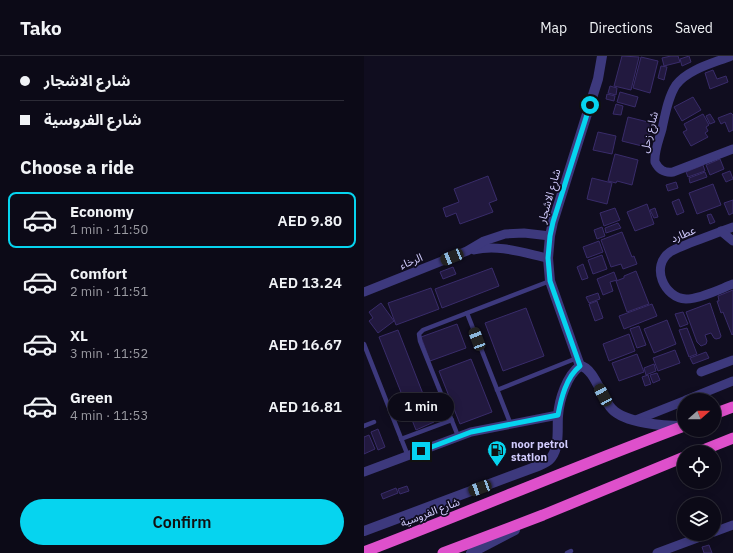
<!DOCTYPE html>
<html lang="en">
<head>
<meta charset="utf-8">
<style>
	:root { --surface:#0c0a17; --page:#151320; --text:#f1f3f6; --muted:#9a9aa1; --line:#2c2b36; --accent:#06d4ef }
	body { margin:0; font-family:"IBM Plex Sans","Noto Sans Arabic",sans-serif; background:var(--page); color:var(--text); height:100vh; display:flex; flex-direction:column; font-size:15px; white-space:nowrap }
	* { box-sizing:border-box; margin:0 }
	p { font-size:13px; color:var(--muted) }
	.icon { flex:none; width:22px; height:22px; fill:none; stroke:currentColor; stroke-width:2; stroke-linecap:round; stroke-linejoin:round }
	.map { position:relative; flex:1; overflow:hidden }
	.details { display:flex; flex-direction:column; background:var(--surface); width:364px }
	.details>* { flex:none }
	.banner { display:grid; align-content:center; height:88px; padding:0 20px; background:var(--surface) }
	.needle { width:26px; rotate:69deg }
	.fabs { position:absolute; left:313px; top:337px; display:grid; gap:8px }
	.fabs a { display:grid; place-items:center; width:44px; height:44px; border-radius:50%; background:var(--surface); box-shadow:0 2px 10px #0003,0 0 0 1px var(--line); font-size:20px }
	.end { position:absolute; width:18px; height:18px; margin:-9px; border:5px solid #06d4ef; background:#111; box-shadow:0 0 0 2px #111 }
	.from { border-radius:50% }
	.bubble { position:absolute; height:28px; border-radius:14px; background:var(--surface); box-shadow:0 2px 10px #0003,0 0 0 1px var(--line); font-size:13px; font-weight:600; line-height:28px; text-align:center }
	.car { position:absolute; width:12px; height:24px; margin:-12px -6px; border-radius:5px; box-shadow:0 0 3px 1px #0007; background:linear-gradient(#222 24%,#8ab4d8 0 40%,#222 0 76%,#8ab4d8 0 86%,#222 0) }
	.banner b { display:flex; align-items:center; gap:14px; height:38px; font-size:15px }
	.banner b+b { border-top:1px solid var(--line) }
	.banner i { width:10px; height:10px; background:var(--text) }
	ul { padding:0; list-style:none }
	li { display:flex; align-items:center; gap:12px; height:56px; margin:0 8px 6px; padding:0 12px; border:2px solid transparent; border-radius:8px }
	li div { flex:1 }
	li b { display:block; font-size:15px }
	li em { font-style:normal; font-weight:600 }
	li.current { border-color:var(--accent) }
	li>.icon { width:36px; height:36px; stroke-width:1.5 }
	h2 { padding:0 20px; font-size:18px; line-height:48px }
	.primary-button { display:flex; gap:8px; margin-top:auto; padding:8px 20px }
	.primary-button a { flex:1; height:46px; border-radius:24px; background:var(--accent); color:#111; font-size:16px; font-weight:600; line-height:46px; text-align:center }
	header { display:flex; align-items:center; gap:24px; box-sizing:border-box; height:56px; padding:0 20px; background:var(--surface); border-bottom:1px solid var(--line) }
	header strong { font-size:19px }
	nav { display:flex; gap:22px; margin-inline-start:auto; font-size:14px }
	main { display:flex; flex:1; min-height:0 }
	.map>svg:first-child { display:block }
	.building { fill:#22193f; stroke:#392c6a }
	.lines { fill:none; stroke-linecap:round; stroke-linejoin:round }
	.service { stroke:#3d397d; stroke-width:4.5 }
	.minor { stroke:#3d397d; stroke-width:9 }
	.tertiary { stroke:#3d397d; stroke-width:10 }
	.trunk { stroke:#de50cb; stroke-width:11 }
	.route { stroke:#06d4ef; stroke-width:5 }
	.labels { text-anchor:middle; stroke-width:3.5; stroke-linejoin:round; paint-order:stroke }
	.street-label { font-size:11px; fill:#d2ccfe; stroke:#100d1f }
	.poi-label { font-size:11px; font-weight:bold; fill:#d2ccfe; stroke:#100d1f; text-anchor:start }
</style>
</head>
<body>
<header>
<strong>Tako</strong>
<nav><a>Map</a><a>Directions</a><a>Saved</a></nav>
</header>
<main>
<section class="details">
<div class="banner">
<b><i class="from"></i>شارع الاشجار</b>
<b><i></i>شارع الفروسية</b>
</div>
<h2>Choose a ride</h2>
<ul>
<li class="current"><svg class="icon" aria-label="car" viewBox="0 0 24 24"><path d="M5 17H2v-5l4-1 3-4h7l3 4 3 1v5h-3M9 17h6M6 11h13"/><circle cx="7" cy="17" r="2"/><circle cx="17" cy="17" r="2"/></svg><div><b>Economy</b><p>1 min · 11:50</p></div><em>AED 9.80</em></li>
<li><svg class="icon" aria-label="car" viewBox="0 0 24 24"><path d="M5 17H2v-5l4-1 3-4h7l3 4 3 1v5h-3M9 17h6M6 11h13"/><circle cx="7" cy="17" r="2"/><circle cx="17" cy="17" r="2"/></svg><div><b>Comfort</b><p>2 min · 11:51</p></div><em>AED 13.24</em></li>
<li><svg class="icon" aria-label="car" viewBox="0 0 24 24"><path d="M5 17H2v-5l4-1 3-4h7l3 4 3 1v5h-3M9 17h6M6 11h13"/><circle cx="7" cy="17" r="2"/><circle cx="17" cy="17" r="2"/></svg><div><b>XL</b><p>3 min · 11:52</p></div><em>AED 16.67</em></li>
<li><svg class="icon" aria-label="car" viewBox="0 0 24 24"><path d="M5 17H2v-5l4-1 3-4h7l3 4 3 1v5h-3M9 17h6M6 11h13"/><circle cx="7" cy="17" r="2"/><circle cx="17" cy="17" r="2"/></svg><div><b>Green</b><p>4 min · 11:53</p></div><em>AED 16.81</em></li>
</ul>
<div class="primary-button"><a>Confirm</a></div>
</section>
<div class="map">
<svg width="369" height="497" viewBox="0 0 369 497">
	<rect width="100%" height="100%" fill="#100d1f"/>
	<g class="building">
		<path d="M258,0L275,1L267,34L250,30Z"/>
		<path d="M307,0H314L316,6L300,10L298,2Z"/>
		<path d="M325,0L327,6L318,10L316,3Z"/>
		<path d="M277,1L294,5L286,37L269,32Z"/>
		<path d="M297,10L303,11L300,24L294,22Z"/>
		<path d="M349,14L353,23L362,20L364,26L346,33L341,17Z"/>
		<path d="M246,30L253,32L252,39L244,37Z"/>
		<path d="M256,36L274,41L271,51L253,46Z"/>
		<path d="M243,38L251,40L250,45L242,43Z"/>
		<path d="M329,41L337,54L318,65L310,51Z"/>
		<path d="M252,48L259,50L257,59L249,58Z"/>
		<path d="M367,57L369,59V74L365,76L361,66L357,68L354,62Z"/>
		<path d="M339,58L345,69L342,71L344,75L341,77L344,81L327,90L319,76L323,74L320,68Z"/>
		<path d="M346,58L351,66L346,68L342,60Z"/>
		<path d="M264,61L288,67L282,91L258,85Z"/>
		<path d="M234,76L252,80L248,98L229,94Z"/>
		<path d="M251,98L274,104L268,129L253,125L252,127L244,125Z"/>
		<path d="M356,103L360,113L346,119L342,109Z"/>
		<path d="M339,109L341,115L324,121L322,116Z"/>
		<path d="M366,115L369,123L362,126L358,118Z"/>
		<path d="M341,116L343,121L326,127L325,122Z"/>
		<path d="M124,120L133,144L125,147L129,156L96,168L92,157L82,161L79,152L95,146L90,133Z"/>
		<path d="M228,122L248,127L243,148L223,143Z"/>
		<path d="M312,126L314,132L304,135L302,129Z"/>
		<path d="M349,128L357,149L333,158L325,137Z"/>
		<path d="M315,143L320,156L313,159L308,146Z"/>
		<path d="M369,144V157L365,159L360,147Z"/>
		<path d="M283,148L290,168L271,175L263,156Z"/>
		<path d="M251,152L256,164L240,170L236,157Z"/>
		<path d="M291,152L294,161L290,162L286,154Z"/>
		<path d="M347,158L351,166L346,168L343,159Z"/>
		<path d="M254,167L257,172L242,177L241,172Z"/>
		<path d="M238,171L241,180L233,183L230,174Z"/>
		<path d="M258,176L268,201L270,200L273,208L259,213L257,208L247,211L237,184Z"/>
		<path d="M235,185L239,196L223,202L219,191Z"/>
		<path d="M238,199L243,213L229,218L224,204Z"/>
		<path d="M219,208L224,222L218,224L213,211Z"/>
		<path d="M89,211L92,218L79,223L76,216Z"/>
		<path d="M128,212L135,230L78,252L71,233Z"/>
		<path d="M272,215L285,248L263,256L252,225L260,222V220Z"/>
		<path d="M250,216L253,224L246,226L249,235L239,239L233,223Z"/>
		<path d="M67,232L75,253L32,269L24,247Z"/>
		<path d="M369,234V278L368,279L359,256L357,257L353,245H355L354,240Z"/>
		<path d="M234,237L236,243L225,247L222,241Z"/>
		<path d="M233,245L239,262L231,265L225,248Z"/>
		<path d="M17,247L30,265L14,277L5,265L9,262L5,256Z"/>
		<path d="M346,247L357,280L356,282L352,283L350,282L347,277L341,279L343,285L342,288L337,290L333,286L322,256Z"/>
		<path d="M288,248L293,260L260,273L255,260Z"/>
		<path d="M162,252L180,300L139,315L121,267Z"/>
		<path d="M319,256L324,268L316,271L311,258Z"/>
		<path d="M303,264L312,288L290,297L280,273Z"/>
		<path d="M93,268L102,292L66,305L57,281Z"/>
		<path d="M275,270L282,289L273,292L266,273Z"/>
		<path d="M323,272L333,298L325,301L315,274Z"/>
		<path d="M34,274L70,366L52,374L15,281Z"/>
		<path d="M265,278L271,295L245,305L239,288Z"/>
		<path d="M311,294L316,307L294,315L289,302Z"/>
		<path d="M342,296L345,302L329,308L326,302Z"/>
		<path d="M273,298L280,316L255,325L248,307Z"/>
		<path d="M107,303L128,356L96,368L75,315Z"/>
		<path d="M290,308L292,315L282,319L280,312Z"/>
		<path d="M293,317L296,324L289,327L286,319Z"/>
		<path d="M284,319L287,328L281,330L278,321Z"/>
		<path d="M14,373L21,391L14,394L7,376Z"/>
		<path d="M5,379L11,393L0,398V381Z"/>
		<path d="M43,430L45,435L36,438L34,433Z"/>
		<path d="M32,432L34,437L19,443L17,438Z"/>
		<path d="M345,489L348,497H340L338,491Z"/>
	</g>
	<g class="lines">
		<g class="service">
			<path d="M103,257L147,369"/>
			<path d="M0,288L44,400"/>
			<path d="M133,334L213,302"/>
			<path d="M0,370L10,366"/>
			<path d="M94,380L56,285L55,278L59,274L186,225"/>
			<path d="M37,383L88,364"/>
			<path d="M203,497L207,495"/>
		</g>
		<g class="minor">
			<path d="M367,0C350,7 324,13 312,29C304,41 301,59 298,73C295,84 290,96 291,106C295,114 300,117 309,116L369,93"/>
			<path d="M369,171C355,176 340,182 326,187C320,190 312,192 306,196C286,210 300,242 322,243C336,243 356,233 369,228"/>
			<path d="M357,175L369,185"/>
			<path d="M110,194C134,188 160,197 184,202"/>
			<path d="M0,236L103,195L120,185L141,178L160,177L186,180"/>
			<path d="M337,316L369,304"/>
			<path d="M322,344L369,325"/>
			<path d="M272,364L320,345"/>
			<path d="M0,416L107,376L194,359"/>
			<path d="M350,476L369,469"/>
			<path d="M293,497L344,478"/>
		</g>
		<g class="tertiary">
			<path d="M216,310L186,225L184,202L186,180L189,166L234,23L238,0"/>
			<path d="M216,310C230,311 238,343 248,353C261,367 300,370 319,370"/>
			<path d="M0,475L174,410C179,408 184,406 187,402C196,390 193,373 194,360C195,344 203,319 216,310"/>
			<path d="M107,497L151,474"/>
		</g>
		<g class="trunk">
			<path d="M350,358L369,351"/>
			<path d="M334,396L369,382"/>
			<path d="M0,496C107,455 213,410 320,370"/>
			<path d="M79,497L179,459L320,401"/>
		</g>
	</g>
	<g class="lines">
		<path class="route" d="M57,395L107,376L194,359C197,343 202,321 216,310L186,225L184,202L186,180L189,166L226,49"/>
	</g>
	<defs>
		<symbol id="fuel-pin" viewBox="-11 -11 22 30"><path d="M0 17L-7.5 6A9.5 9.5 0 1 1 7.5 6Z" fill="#06d4ef" stroke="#100d1f"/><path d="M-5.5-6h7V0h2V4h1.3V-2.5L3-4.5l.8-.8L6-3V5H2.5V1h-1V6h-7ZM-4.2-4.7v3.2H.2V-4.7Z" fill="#111"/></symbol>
	</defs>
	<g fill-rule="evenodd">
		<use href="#fuel-pin" x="122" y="383" width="22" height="30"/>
	</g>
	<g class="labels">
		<g class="street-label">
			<text transform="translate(285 76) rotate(-76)" y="4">شارع زحل</text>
			<text transform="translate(185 140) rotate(-74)" y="4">شارع الاشجار</text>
			<text transform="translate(319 178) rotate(-22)" y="4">عطارد</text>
			<text transform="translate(47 205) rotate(-22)" y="4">الرخاء</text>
			<text transform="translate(66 456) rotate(-21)" y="4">شارع الفروسية</text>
		</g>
		<g class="poi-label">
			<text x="147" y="392">noor petrol<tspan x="147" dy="13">station</tspan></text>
		</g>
	</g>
</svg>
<div class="fabs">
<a><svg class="needle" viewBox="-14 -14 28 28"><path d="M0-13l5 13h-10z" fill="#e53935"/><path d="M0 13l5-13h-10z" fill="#9a9aa1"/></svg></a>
<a><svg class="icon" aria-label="locate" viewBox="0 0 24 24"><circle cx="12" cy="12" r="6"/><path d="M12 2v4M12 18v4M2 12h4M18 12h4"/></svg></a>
<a><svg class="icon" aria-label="layers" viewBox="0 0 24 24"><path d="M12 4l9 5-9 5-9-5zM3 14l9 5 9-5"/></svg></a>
</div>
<i class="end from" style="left:226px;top:49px"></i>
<i class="end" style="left:57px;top:395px"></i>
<div class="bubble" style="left:24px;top:337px;width:66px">1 min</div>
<i class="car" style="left:88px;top:201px;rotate:248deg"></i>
<i class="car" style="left:113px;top:283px;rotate:339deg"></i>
<i class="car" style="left:239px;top:339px;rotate:332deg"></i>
<i class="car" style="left:116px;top:432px;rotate:250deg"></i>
</div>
</main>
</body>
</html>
